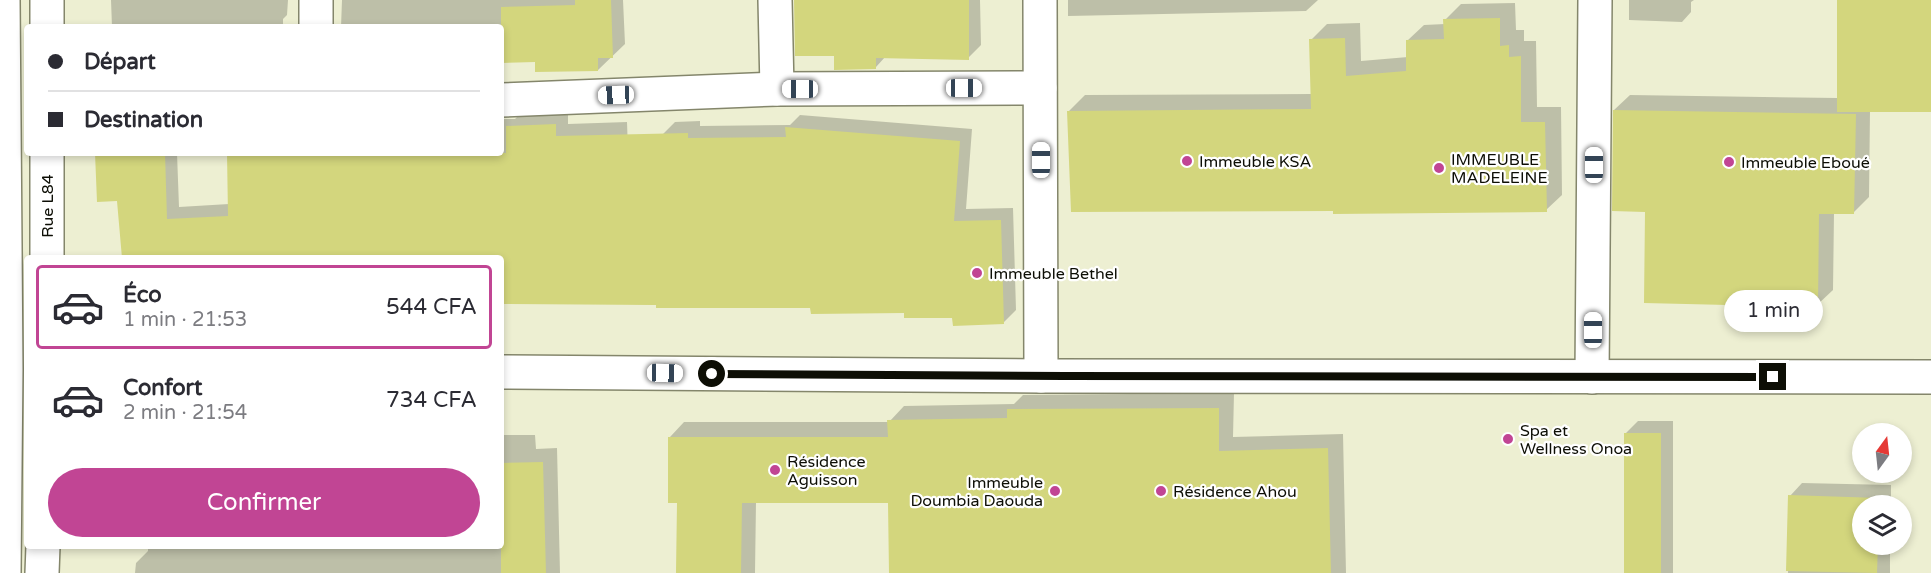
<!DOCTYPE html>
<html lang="fr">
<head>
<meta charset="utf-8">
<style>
	:root { --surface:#fff; --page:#f7f7f7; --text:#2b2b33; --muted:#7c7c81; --line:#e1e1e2; --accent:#c14594 }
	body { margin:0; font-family:"Varela Round",sans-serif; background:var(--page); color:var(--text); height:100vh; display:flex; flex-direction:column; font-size:22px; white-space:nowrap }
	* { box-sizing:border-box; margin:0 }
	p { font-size:20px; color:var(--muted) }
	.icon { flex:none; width:33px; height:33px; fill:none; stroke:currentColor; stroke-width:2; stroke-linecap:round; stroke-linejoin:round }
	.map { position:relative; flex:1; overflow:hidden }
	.drawer { position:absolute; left:24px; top:255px; width:480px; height:294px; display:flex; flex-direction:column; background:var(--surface); border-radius:6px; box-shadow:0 3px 9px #0003 }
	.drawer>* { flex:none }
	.hud { position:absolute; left:24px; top:24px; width:480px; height:132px; border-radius:6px; box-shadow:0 3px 9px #0003; display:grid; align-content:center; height:132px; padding:0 24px; background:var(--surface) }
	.needle { width:39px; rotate:15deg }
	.buttons { position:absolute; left:1852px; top:423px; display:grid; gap:12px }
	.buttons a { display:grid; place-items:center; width:60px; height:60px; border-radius:50%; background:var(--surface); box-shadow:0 3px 9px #0003; font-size:30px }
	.end { position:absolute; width:27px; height:27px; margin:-14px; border:8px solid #0d0e05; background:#fff; box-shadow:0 0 0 3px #fff }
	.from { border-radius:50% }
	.bubble { position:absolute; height:42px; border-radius:21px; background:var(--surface); box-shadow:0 3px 9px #0003; font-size:20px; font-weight:600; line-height:42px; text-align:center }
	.car { position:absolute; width:18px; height:36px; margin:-18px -9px; border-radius:8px; box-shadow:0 0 4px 2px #0007; background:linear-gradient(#fff 24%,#345 0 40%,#fff 0 76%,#345 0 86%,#fff 0) }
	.hud b { display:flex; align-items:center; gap:21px; height:57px; font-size:22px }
	.hud b+b { border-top:2px solid var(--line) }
	.hud i { width:15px; height:15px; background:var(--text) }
	ul { padding:10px 0 0; list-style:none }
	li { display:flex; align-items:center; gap:18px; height:84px; margin:0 12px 9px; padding:0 12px; border:3px solid transparent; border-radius:6px }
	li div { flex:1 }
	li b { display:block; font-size:22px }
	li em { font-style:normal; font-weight:600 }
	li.current { border-color:var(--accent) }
	li>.icon { width:54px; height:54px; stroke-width:1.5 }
	.primary-button { display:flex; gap:12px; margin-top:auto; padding:12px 24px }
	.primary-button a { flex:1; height:69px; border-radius:36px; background:var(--accent); color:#fff; font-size:24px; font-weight:600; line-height:69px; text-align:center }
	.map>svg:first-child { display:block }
	.shadow { fill:#0003 }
	.building { fill:#d3d67d }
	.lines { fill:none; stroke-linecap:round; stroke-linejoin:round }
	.minor-casing { stroke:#84866b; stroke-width:36 }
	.minor { stroke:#fff; stroke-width:33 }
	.route { stroke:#0d0e05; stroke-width:8 }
	.poi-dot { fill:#c14594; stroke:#fff; stroke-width:2 }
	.labels { text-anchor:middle; stroke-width:4.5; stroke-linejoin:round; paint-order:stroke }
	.poi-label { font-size:16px; fill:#0d0e05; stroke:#fff; text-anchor:start }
	.street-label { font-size:16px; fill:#0d0e05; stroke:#fff }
</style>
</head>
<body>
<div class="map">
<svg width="1931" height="573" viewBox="0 0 1931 573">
	<rect width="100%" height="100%" fill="#edefd2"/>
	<g class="shadow">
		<path d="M111,0H288L287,15L283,19V27H112Z"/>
		<path d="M342,0H623L625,44L598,70L536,61H501V27H341Z"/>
		<path d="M795,0H980L981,45L968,58L886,56L876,67L835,54Z"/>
		<path d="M1068,0H1318L1306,11L1068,16Z"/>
		<path d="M1629,0H1694L1691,2V12L1682,22L1629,20Z"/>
		<path d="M1838,0H1931V111H1870L1869,197L1853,213H1834L1833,290L1817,305L1647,210L1614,110L1630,95L1838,98Z"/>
		<path d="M1515,3L1516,30H1524V41H1536L1537,107H1561L1562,195L1546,210H1334L1069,111L1085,95L1312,94L1311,40L1327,24L1360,23L1361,61L1408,57V40L1424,25L1445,24V20L1461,4Z"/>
		<path d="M568,112V124L627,122L629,179L662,135L675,122L700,121V126L790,125L800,115L972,129L966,209L1013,208L1016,310L1004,322L905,311L812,307L501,302V258H123L118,199L97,153H177L179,207L229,204L228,153H501V119H515L520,114Z"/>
		<path d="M1234,393L1233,437L1343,434L1346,573H891L890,502H756L755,573H677L679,502L670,437L684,422H889L904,406L1014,404L1023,395Z"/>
		<path d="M1638,421H1673V573H1626L1625,434Z"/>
		<path d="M501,435H535L536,449L557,448L560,573H135L136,563L148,551V546H501Z"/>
		<path d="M1802,483L1891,485V506H1863V544H1890V573H1788L1790,496Z"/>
	</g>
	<g class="building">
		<path d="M575,0H611L613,58H598V71L535,72V62L501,63V7L575,5Z"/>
		<path d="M794,0H969V60L876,58V69L834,70V56H795Z"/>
		<rect x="1837" y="0" width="94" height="112"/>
		<path d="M1500,18V46L1509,45V57L1521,56V122H1545L1547,212L1333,214V211L1071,212L1067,111L1311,109L1309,39L1345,38L1346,76L1406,71V40L1444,39L1443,19Z"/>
		<path d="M1613,110L1856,114L1854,214H1819L1818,307L1644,303L1645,212L1612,211Z"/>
		<path d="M556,124V136L688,133V138L786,137L785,127L960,141L954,221L1001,220L1004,324L953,326L952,318H904V313L811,314L810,308H656V305L501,304V258H122L117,201L97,202L95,153H165L167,219L228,216L227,153H506V126Z"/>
		<path d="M1219,408V451L1328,448L1331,573H889L888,503H742L741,573H676L677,503H668V437H888L887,420L1007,418V409Z"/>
		<rect x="1624" y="433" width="37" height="140"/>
		<path d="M543,462L546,573H501V463Z"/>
		<path d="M1788,495L1879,498V506H1863V544H1878L1877,573L1786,571Z"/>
	</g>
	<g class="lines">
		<defs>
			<g id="minor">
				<path d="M3,0L6,369L4,573"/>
				<path d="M47,0V27"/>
				<path d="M316,0V27"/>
				<path d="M775,0L777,89"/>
				<path d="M1040,0L1041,376"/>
				<path d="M501,100L777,89L1040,88"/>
				<path d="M47,153V258"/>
				<path d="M501,372L1041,376L1931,377"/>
				<path d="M1592,377L1595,0"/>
				<path d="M42,573L43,546"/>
			</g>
		</defs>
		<use href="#minor" class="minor-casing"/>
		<use href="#minor" class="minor"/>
	</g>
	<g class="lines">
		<path class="route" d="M712,374L1065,376L1773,377"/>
	</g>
	<g class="poi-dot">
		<circle cx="1187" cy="161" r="6"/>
		<circle cx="1729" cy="162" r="6"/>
		<circle cx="1439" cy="168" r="6"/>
		<circle cx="977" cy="273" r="6"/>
		<circle cx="1508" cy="439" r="6"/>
		<circle cx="775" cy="470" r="6"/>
		<circle cx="1055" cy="491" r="6"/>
		<circle cx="1161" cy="491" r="6"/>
	</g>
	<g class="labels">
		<g class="poi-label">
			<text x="1451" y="165">IMMEUBLE<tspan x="1451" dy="18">MADELEINE</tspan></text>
			<text x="1199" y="167">Immeuble KSA</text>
			<text x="1741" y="168">Immeuble Eboué</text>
			<text x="989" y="279">Immeuble Bethel</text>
			<text x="1520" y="436">Spa et<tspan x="1520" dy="18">Wellness Onoa</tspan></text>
			<text x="787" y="467">Résidence<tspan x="787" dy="18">Aguisson</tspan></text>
			<text x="1043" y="488" text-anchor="end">Immeuble<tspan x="1043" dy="18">Doumbia Daouda</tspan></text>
			<text x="1173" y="497">Résidence Ahou</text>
		</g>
		<g class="street-label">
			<text transform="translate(47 206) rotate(-90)" y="6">Rue L84</text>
		</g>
	</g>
</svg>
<div class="buttons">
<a><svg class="needle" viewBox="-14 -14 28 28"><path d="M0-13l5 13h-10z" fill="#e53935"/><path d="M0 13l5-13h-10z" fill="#7c7c81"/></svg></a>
<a><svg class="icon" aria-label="layers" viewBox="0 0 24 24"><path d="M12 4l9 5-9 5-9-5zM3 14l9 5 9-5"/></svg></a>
</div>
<i class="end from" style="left:712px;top:374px"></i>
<i class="end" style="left:1773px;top:377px"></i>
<div class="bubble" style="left:1724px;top:290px;width:99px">1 min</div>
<i class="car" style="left:964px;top:88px;rotate:90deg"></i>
<i class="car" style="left:800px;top:89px;rotate:270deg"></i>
<i class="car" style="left:616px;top:95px;rotate:268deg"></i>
<i class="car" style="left:1041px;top:160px;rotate:0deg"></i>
<i class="car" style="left:1594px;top:165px;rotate:0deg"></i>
<i class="car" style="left:1593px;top:330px;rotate:0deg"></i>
<i class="car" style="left:665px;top:373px;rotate:91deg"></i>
<div class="hud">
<b><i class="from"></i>Départ</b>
<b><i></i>Destination</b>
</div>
<section class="drawer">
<ul>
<li class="current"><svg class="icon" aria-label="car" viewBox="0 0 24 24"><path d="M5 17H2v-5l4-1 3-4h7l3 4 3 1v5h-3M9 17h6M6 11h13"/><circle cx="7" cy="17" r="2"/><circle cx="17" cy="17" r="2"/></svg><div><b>Éco</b><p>1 min · 21:53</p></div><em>544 CFA</em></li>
<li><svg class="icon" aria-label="car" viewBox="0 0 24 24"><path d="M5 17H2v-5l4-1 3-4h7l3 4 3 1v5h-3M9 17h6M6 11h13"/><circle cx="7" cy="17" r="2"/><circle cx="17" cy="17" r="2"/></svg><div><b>Confort</b><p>2 min · 21:54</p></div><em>734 CFA</em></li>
</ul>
<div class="primary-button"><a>Confirmer</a></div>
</section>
</div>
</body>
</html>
